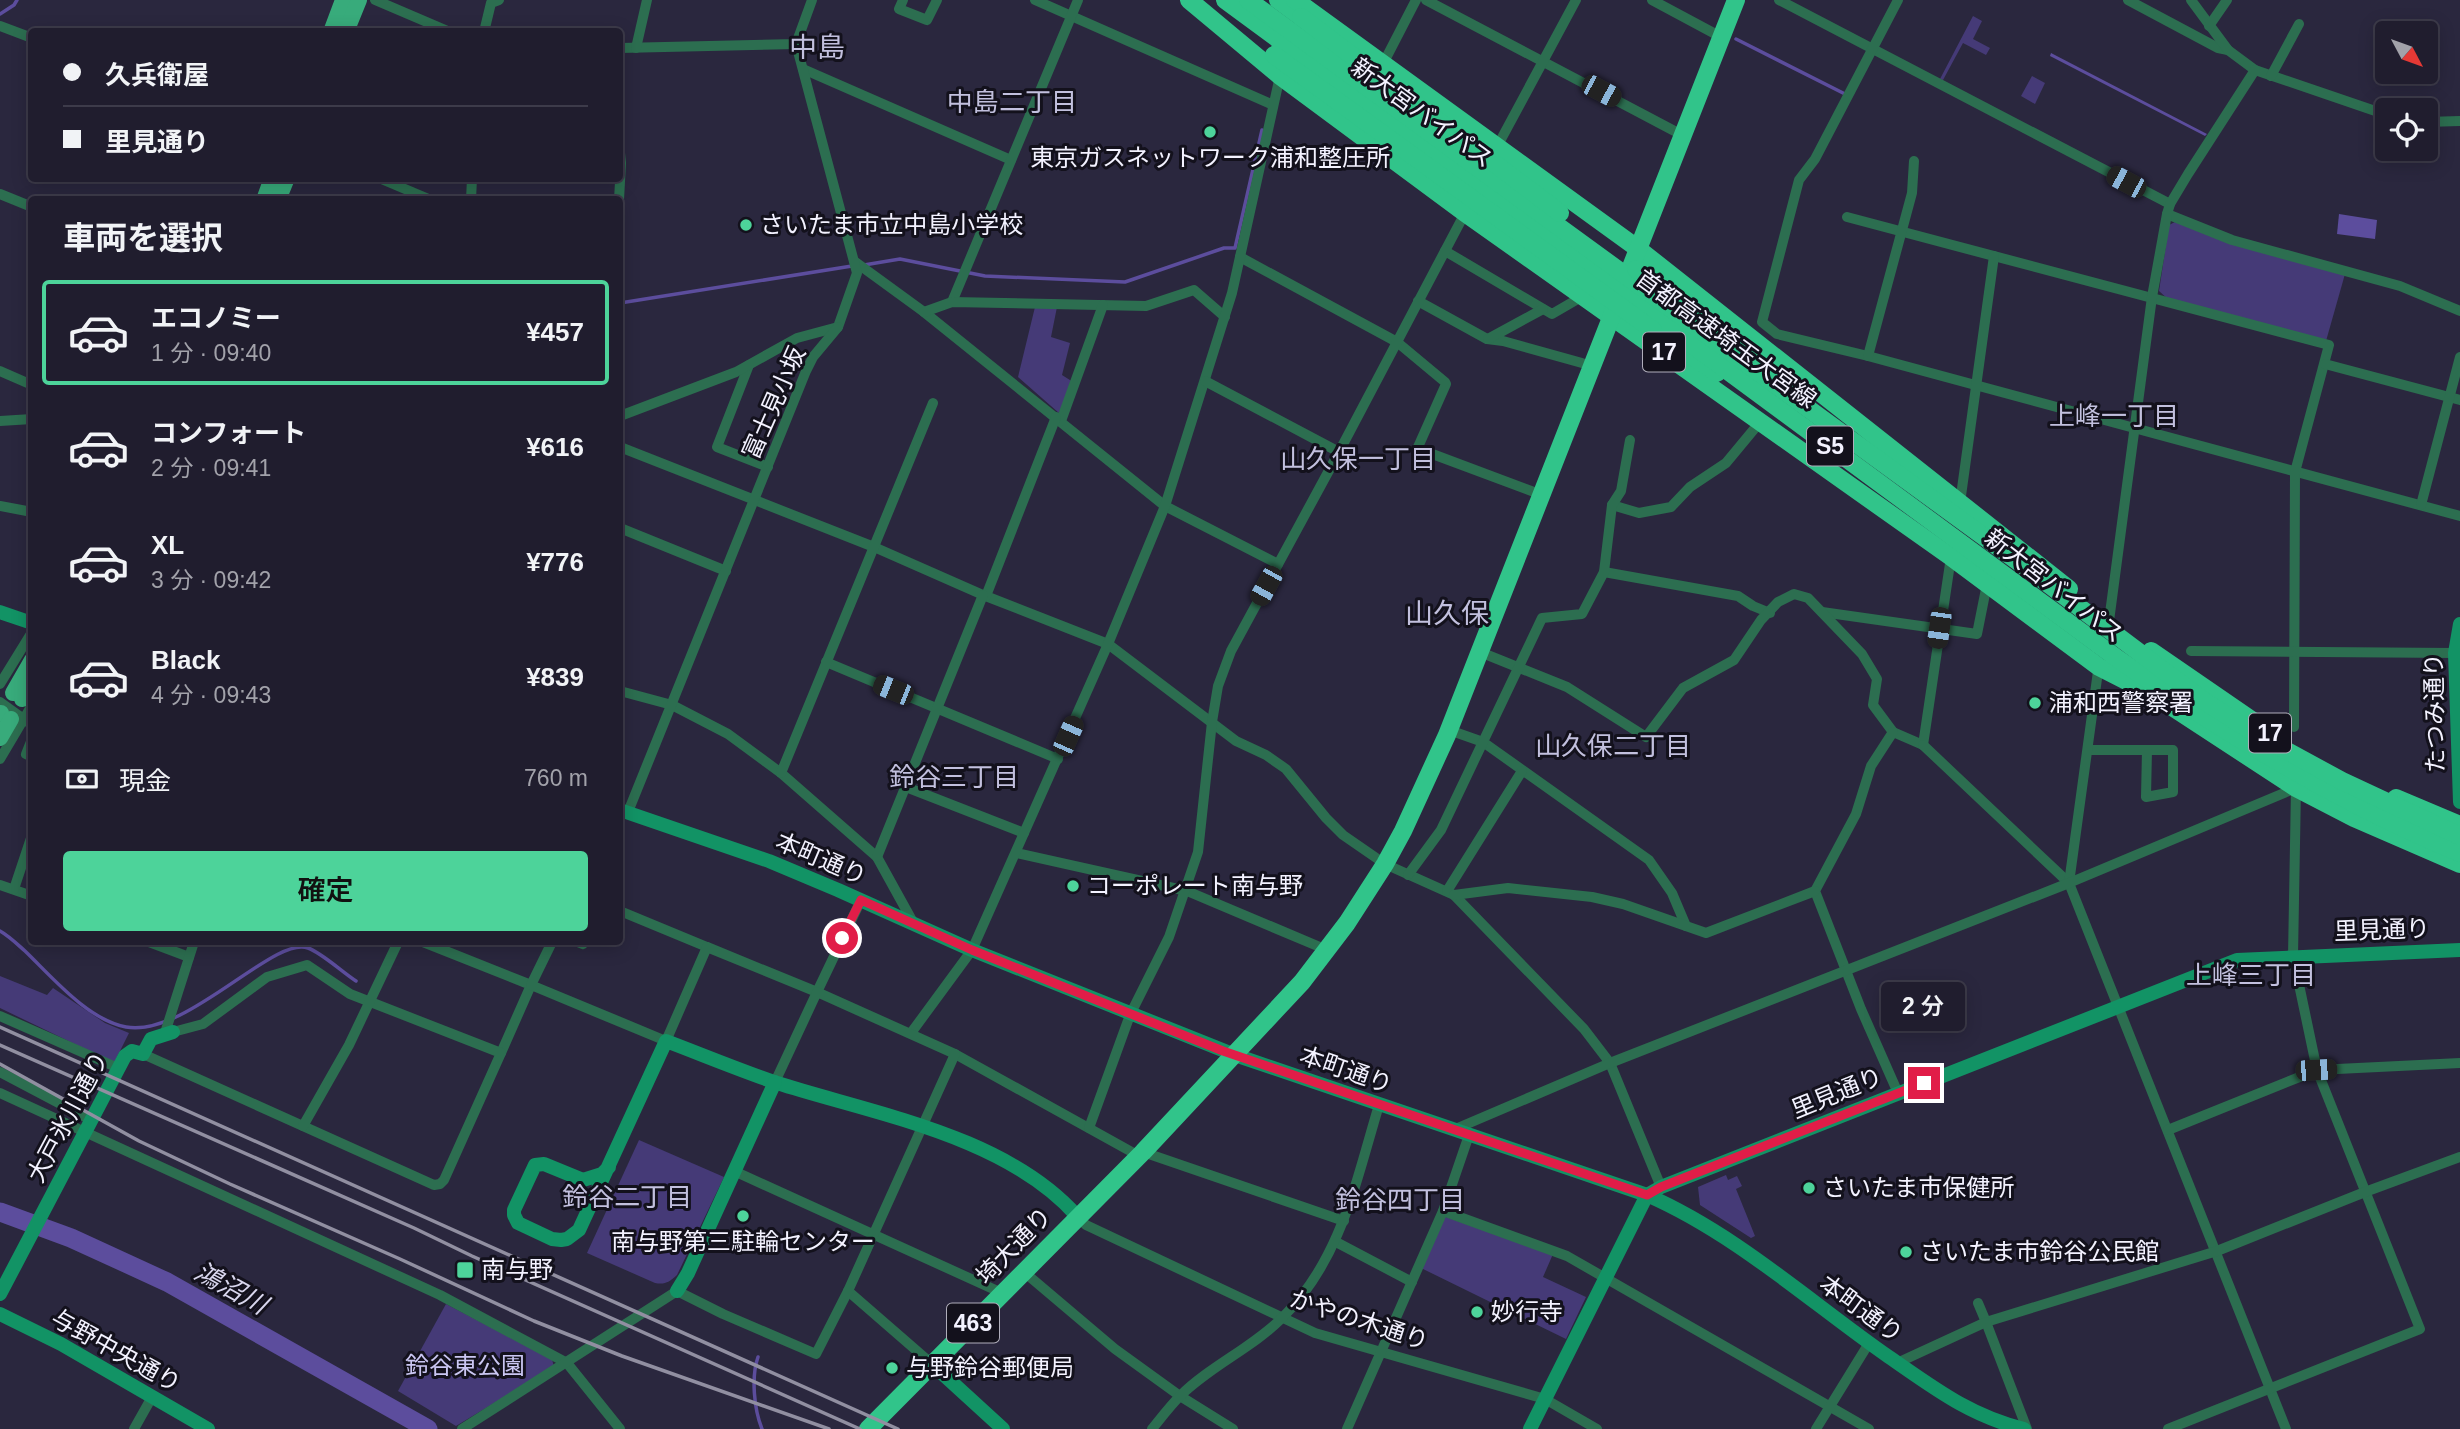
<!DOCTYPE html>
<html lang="ja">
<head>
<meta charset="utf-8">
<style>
	:root { --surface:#201d2e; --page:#2d2a3a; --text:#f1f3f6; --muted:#a2a2aa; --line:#3d3b4a; --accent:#4dd39a }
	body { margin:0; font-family:Helvetica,"Noto Sans JP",sans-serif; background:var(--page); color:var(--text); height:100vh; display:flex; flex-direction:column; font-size:26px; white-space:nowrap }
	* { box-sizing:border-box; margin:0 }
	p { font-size:23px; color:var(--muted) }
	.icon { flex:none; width:38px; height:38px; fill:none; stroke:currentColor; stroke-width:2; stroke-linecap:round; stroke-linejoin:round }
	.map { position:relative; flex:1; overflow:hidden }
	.side { position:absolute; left:28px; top:196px; width:595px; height:749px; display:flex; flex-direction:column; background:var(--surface); border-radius:7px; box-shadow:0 4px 18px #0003,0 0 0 2px var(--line) }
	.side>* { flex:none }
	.guide { position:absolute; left:28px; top:28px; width:595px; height:154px; border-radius:7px; box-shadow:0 4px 18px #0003,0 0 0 2px var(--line); display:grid; align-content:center; height:154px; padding:0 35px; background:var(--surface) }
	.needle { width:46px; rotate:131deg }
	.buttons { position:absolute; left:2375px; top:21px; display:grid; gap:14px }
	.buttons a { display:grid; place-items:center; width:63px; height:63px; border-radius:7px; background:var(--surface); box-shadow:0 4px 18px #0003,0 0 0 2px var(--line); font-size:35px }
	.end { position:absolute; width:32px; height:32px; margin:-16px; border:9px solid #e11d48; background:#fff; box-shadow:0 0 0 4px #fff }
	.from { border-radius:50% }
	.bubble { position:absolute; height:49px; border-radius:7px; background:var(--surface); box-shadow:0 4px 18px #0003,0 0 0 2px var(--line); font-size:23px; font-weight:600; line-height:49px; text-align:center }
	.car { position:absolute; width:21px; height:42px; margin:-21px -10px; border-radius:9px; box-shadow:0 0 5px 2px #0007; background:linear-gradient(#222 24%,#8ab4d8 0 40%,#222 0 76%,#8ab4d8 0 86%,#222 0) }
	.guide b { display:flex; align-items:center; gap:24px; height:66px; font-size:26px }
	.guide b+b { border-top:2px solid var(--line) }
	.guide i { width:18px; height:18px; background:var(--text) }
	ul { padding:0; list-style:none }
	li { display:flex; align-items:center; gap:21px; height:105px; margin:0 14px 10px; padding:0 21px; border:4px solid transparent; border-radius:7px }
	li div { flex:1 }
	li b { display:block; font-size:26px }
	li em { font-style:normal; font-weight:600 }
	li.current { border-color:var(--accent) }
	li>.icon { width:63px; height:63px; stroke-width:1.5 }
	h2 { padding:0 35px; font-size:32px; line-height:84px }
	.pay { display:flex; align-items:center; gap:18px; height:77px; padding:0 35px; font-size:26px }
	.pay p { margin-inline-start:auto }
	.cta { display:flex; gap:14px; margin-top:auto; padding:14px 35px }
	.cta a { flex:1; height:80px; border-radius:7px; background:var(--accent); color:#111; font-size:28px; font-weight:600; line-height:80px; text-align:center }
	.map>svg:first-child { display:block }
	.green { fill:#453a77 }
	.water { fill:#5c4d9d }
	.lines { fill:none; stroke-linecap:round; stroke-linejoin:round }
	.stream { stroke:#5c4d9d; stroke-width:3.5 }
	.river { stroke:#5c4d9d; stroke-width:19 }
	.street { stroke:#2c6e50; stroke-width:10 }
	.secondary { stroke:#129365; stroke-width:14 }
	.primary { stroke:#38ab7b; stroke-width:16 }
	.highway { stroke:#31c48a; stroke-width:18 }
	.rail { stroke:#918fa1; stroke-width:3.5 }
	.highway-bridge { stroke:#31c48a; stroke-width:18 }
	.route { stroke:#e11d48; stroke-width:9 }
	.poi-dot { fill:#4dd39a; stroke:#13111c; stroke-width:2.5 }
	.labels { text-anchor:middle; stroke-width:6; stroke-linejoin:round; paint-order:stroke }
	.shield { fill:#13111c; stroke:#b0aebb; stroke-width:2 }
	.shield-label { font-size:23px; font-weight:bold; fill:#f3f2ff }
	.street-label { font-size:24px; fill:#f3f2ff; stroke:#13111c }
	.poi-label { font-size:24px; fill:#f3f2ff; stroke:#13111c; text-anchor:start }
	.park-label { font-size:24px; fill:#cac6f2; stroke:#13111c }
	.neighbourhood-label { font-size:26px; fill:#c2c0de; stroke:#13111c }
	.water-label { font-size:26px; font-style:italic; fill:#d8d6ed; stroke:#13111c }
	.quarter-label { font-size:28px; fill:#c2c0de; stroke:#13111c }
</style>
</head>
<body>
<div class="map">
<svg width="2460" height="1429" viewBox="0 0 2460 1429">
	<rect width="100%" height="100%" fill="#2a273e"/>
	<g class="green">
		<path d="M1973,16L1982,21L1973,39L1990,48L1986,55L1963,43L1943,80L1940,79Z"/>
		<path d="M2032,76L2045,83L2035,104L2021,96Z"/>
		<path d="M2175,222L2345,274L2326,341L2169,300L2159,291L2169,225Z"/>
		<path d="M1035,307H1057L1051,337L1070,343L1062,375L1073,382L1059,413L1018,377Z"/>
		<path d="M0,976L47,995L53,988L105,1023L129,1033L114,1063L0,1008Z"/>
		<path d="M639,1140L724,1177L677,1275C669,1282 665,1285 655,1283L587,1253Z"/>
		<path d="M1726,1175L1728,1180L1737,1176L1742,1186L1736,1189L1755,1236L1751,1238L1700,1205L1698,1187Z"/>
		<path d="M1443,1216L1553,1254L1543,1277L1586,1297L1566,1339L1421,1268Z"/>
		<path d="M446,1304L552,1359L554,1367L456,1426L398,1391Z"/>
	</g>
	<g class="water">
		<path d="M2051,53L2207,134L2205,136L2050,56Z"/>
		<path d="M2339,214L2377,220L2375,239L2337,234Z"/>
	</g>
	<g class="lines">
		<g class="stream">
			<path d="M0,14L14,5L17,0"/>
			<path d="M1736,39L1845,94"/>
			<path d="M864,265L900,259L985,276L1125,282L1224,248H1235L1262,130"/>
			<path d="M620,303L852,266"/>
			<path d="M0,931C9,936 17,944 25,951C52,977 88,1020 126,1027C186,1038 274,935 308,948C322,953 342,972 356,981"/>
			<path d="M758,1357C751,1377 754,1409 762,1429"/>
		</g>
		<path class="river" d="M0,1212L71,1238L167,1282L428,1429"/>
		<g class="street">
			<path d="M375,0L450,32"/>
			<path d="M903,0L899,9L927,20L937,0"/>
			<path d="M1035,0L1273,105"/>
			<path d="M1426,0L1682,135"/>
			<path d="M1652,0L1721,37"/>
			<path d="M1779,0L2170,204"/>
			<path d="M1898,0L1815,159L1799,180L1762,322L1777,334L1868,356L2460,516"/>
			<path d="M2128,0L2218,48L2228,50"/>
			<path d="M2191,0L2228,50L2255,70L2387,115"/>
			<path d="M0,26L32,38"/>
			<path d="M2209,26L2227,0"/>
			<path d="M484,32L491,3L499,0"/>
			<path d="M620,48L796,44L812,0"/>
			<path d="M636,48L647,0"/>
			<path d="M1384,62L1416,0"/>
			<path d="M803,69L1011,160"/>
			<path d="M2271,76L2299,24"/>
			<path d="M2426,122L2460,121"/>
			<path d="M1498,145L1576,0"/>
			<path d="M379,178L431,200"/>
			<path d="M0,194L32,207"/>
			<path d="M471,200L472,178"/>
			<path d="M619,200L621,163L620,153"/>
			<path d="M2167,214L2232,240L2400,286L2460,311"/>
			<path d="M1847,217L2329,345L2295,472L2294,727"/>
			<path d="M1445,251L1552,314L1583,296"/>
			<path d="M1240,257L1397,342L1445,382L1446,384L1418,447L1419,449L1542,495"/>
			<path d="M854,261L924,312L1165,506L1278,564"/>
			<path d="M1418,301L1487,339L1503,341L1582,363"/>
			<path d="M952,302L1078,0"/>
			<path d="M924,312L952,302L1146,306L1194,290L1225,317"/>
			<path d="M1488,339L1543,309"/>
			<path d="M1868,356L1912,193L1914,161"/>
			<path d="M2325,364L2460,400"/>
			<path d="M749,365L717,447L768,467"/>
			<path d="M0,371L32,385"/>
			<path d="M620,416L736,372L797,338L838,327L857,273L796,44"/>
			<path d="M0,421L32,419"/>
			<path d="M1061,421L1103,305"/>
			<path d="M620,447L874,547L983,595L1108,644L1236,741L1266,755L1286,769L1326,818L1343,835L1385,864L1454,895L1584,1029L1610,1063L1661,1187"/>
			<path d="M1339,452L1465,213"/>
			<path d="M1960,503L1994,256"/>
			<path d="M1612,505L1639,513L1671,507L1690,487L1726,463L1760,422"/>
			<path d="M2421,505L2460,357"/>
			<path d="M0,506L32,512"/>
			<path d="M620,528L726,571"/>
			<path d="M1604,572L1738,596L1753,606L1770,613"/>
			<path d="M986,596L1056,417"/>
			<path d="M1822,612L1977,634L1987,584"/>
			<path d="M2109,621L2152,297L2167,214L2170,204L2188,174L2255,70"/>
			<path d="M2191,651L2455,653L2460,655"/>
			<path d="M1480,652L1567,687L1646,737L1683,688L1734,660L1761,620L1778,602L1794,594L1808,598L1862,654L1877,679L1873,705L1893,732L1923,745L1951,557"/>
			<path d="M826,662L1058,759"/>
			<path d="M0,684L32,632"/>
			<path d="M620,691L672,705L728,734L781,773L877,857L914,924"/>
			<path d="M0,702L32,725"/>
			<path d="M1449,730L1483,742L1649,860L1672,893L1686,926"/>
			<path d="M1893,732L1871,766L1856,814L1815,891L1861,1009L1898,1093"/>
			<path d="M32,739L26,754L32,757"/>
			<path d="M1923,745L2069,883L2286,1429"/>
			<path d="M2088,750H2173V792L2146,797L2147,750"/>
			<path d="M0,759L32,705"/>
			<path d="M781,773L933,403"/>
			<path d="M906,787L1024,833"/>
			<path d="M628,812L806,371L813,357L838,327"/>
			<path d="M1016,853L1187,891L1327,950"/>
			<path d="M877,857L983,595"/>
			<path d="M1408,875L1441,830L1542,618L1582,614L1604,572L1612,505L1621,491L1630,440"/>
			<path d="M2069,883L2099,664"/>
			<path d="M0,885L32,896"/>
			<path d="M14,889L32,835"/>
			<path d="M1447,891L1522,771"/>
			<path d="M1454,895L1508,888L1592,897L1623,904L1706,933L1815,891"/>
			<path d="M620,911L707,947"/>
			<path d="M149,942L189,957"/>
			<path d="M423,942L531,985L501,1053"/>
			<path d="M552,942L531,985L666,1041L707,947L817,992L861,900"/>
			<path d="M578,942L583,944L584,942"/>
			<path d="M0,1016L118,1068"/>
			<path d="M911,1033L972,950L1108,644L1165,506L1232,293L1280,76"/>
			<path d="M164,1036L194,942"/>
			<path d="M143,1054L434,1185L440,1184L444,1180L501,1053L350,994L307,965L267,977L203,1024L173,1032"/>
			<path d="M0,1072L91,1120"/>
			<path d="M775,1082L817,992L955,1054L1139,1156"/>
			<path d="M0,1093L440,1295L567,1363L620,1429"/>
			<path d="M303,1126L349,1045L398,942"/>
			<path d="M1089,1128L1130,1015L1169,937L1198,852L1212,722L1218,686L1231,651L1339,452L1205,381"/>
			<path d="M1453,1130L1610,1063L2069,883L2296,788L2293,956L2317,1070L2420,1329L2168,1429"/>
			<path d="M2168,1130L2317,1070L2460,1063"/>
			<path d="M1143,1152L1344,1221"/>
			<path d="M734,1171L1002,1293"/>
			<path d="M1443,1211L1567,1256L1869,1429"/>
			<path d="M1077,1216L1086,1225L1315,1333L1545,1399L1597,1429"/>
			<path d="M1336,1242L1412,1282"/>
			<path d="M1024,1272L1115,1349L1180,1396L1233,1429"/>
			<path d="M848,1291L932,1364"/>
			<path d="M1978,1303L1986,1322L2217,1251L2365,1192L2460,1157"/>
			<path d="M1897,1363L1986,1322L2027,1429"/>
			<path d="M134,1429L152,1397"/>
			<path d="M462,1429L677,1291L723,1314L816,1354L848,1291L955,1054"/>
			<path d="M1152,1429C1161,1418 1170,1406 1180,1396C1210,1366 1252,1348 1282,1318C1341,1260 1356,1181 1379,1105"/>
			<path d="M1347,1429L1443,1211L1469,1135"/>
			<path d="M1816,1429L1869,1343"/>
		</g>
		<g class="secondary">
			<path d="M0,612L32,623"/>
			<path d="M2460,624L2455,653L2460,802"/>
			<path d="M620,810L769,861L838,890L972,950L1235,1055L1647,1195C1736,1234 1810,1302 1889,1357C1934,1388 1970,1416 2024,1429"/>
			<path d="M609,1167L602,1174L583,1180L544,1164L535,1165L514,1210V1215L518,1223L552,1239L561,1240L567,1239L579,1230L666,1041C703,1055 739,1070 777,1083C875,1114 1006,1136 1077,1216"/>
			<path d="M677,1291L688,1273L775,1082"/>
			<path d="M0,1294L125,1056L132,1051L143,1054L151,1039L173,1032"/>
			<path d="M0,1314L61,1344L208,1429"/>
			<path d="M932,1364L1003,1429"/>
			<path d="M1530,1429L1647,1195L1661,1187L2237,960L2460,950"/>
		</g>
		<g class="primary">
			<path d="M331,32L343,0"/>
			<path d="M346,32L359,0"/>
			<path d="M264,200L272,178"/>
			<path d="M278,200L287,178"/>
			<path d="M13,693L32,660"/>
			<path d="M22,699L32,683"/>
			<path d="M0,714L1,713"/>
			<path d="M0,738L11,719"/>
		</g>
		<g class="highway">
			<path d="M1189,0L1280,76L1465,213L1951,557L2099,667L2148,692"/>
			<path d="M1278,0L1301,17"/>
			<path d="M1295,0L1637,248L2069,589"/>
			<path d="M1664,337L1717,373"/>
			<path d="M2151,651L2263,728"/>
			<path d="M2140,686L2296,788L2354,818L2460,864"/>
			<path d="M2396,798L2460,825"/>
			<path d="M868,1429L1143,1152L1302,982L1347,923L1385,864L1403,831L1447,735L1736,0"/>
		</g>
		<g class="rail">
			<path d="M0,1027L898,1429"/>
			<path d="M0,1045L414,1228L472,1256L860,1429"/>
			<path d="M0,1064L139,1141L230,1184L400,1259L534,1321L622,1356L829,1429"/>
		</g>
		<g class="highway-bridge">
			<path d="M1225,0L2118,659C2226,734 2338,802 2460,853"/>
			<path d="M1248,0L2035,574L2204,701L2256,734L2342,781L2460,836"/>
			<path d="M1301,17L1560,213"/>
			<path d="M1274,55L1653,330"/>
			<path d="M1636,269L1725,328L1789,381"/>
		</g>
	</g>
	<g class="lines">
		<path class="route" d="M842,938L861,900L972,950L1223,1051L1647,1195L1661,1187L1924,1083"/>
	</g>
	<g class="poi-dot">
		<circle cx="1210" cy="132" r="7"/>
		<circle cx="746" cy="225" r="7"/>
		<circle cx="2035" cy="703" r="7"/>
		<circle cx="1073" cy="886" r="7"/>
		<circle cx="1809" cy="1188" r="7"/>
		<circle cx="743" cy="1216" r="7"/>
		<circle cx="1906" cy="1252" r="7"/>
		<rect x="456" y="1261" width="18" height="18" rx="3.5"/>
		<circle cx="1477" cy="1312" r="7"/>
		<circle cx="892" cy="1368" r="7"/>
	</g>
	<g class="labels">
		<g class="shield">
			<rect x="1643" y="332.5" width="42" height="39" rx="5"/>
			<rect x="1807" y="426.5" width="46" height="39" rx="5"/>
			<rect x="2249" y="713.5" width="42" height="39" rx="5"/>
			<rect x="947" y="1303.5" width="52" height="39" rx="5"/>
		</g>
		<g class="shield-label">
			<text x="1664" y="360">17</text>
			<text x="1830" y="454">S5</text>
			<text x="2270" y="741">17</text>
			<text x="973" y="1331">463</text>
		</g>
		<g class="street-label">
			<text transform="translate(1422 113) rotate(36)" y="8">新大宮バイパス</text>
			<text transform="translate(1726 339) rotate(36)" y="8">首都高速埼玉大宮線</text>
			<text transform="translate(774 403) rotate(-66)" y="8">富士見小坂</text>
			<text transform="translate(2054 586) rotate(38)" y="8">新大宮バイパス</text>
			<text transform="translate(2435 713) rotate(-91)" y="8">たつみ通り</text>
			<text transform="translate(821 859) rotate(23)" y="8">本町通り</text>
			<text transform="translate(2382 930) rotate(-2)" y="8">里見通り</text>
			<text transform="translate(1346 1070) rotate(19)" y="8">本町通り</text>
			<text transform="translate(1837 1093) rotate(-22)" y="8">里見通り</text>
			<text transform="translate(68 1117) rotate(-62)" y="8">大戸氷川通り</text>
			<text transform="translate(1014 1246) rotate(-46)" y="8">埼大通り</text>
			<text transform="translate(1861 1309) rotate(36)" y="8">本町通り</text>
			<text transform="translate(1359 1320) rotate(18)" y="8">かやの木通り</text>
			<text transform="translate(116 1351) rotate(29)" y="8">与野中央通り</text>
		</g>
		<g class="poi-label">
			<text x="1210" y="166" text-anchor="middle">東京ガスネットワーク浦和整圧所</text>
			<text x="760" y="233">さいたま市立中島小学校</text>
			<text x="2049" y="711">浦和西警察署</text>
			<text x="1087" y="894">コーポレート南与野</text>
			<text x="1823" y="1196">さいたま市保健所</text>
			<text x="743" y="1250" text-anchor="middle">南与野第三駐輪センター</text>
			<text x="1920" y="1260">さいたま市鈴谷公民館</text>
			<text x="481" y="1278">南与野</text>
			<text x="1491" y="1320">妙行寺</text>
			<text x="906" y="1376">与野鈴谷郵便局</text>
		</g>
		<g class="park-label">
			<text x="465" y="1374">鈴谷東公園</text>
		</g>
		<g class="neighbourhood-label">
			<text x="1012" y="111">中島二丁目</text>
			<text x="2114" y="425">上峰一丁目</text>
			<text x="1358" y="468">山久保一丁目</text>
			<text x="1613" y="755">山久保二丁目</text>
			<text x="954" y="786">鈴谷三丁目</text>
			<text x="2251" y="984">上峰三丁目</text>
			<text x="627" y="1206">鈴谷二丁目</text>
			<text x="1400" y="1209">鈴谷四丁目</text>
		</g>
		<g class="water-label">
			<text transform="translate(231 1288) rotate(29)" y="9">鴻沼川</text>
		</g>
		<g class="quarter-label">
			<text x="817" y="57">中島</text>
			<text x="1447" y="623">山久保</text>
		</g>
	</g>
</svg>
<div class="buttons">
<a><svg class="needle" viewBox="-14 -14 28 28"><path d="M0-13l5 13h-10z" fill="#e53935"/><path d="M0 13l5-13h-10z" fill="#a2a2aa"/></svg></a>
<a><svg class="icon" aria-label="locate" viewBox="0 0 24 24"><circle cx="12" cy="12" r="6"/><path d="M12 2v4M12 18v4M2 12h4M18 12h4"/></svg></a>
</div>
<i class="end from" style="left:842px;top:938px"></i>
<i class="end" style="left:1924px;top:1083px"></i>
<div class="bubble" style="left:1881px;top:982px;width:84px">2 分</div>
<i class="car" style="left:1601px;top:91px;rotate:118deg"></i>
<i class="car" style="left:2126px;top:182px;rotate:298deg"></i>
<i class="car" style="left:1266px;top:586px;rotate:209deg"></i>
<i class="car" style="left:1939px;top:628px;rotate:188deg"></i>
<i class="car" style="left:893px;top:690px;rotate:292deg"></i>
<i class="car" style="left:1068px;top:736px;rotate:24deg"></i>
<i class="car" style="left:2316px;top:1070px;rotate:87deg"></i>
<div class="guide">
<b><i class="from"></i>久兵衛屋</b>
<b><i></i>里見通り</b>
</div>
<section class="side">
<h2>車両を選択</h2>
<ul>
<li class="current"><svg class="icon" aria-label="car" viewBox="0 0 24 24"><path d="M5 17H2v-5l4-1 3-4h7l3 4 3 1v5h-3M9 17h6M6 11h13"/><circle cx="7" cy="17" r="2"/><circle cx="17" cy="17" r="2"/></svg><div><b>エコノミー</b><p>1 分 · 09:40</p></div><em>¥457</em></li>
<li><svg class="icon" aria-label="car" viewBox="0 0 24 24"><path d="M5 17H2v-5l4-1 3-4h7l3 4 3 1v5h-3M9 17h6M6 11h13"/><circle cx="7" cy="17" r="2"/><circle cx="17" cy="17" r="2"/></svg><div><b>コンフォート</b><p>2 分 · 09:41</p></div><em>¥616</em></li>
<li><svg class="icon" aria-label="car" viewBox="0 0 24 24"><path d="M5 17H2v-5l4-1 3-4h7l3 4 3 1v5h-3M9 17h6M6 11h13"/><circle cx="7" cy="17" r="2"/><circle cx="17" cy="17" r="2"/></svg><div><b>XL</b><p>3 分 · 09:42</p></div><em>¥776</em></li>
<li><svg class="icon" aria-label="car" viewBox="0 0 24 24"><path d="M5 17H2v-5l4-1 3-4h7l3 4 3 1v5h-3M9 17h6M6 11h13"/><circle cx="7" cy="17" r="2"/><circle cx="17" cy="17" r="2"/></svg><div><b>Black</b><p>4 分 · 09:43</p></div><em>¥839</em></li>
</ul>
<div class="pay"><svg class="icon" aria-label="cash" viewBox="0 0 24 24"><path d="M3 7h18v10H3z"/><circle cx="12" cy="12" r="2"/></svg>現金<p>760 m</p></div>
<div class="cta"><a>確定</a></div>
</section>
</div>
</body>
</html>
